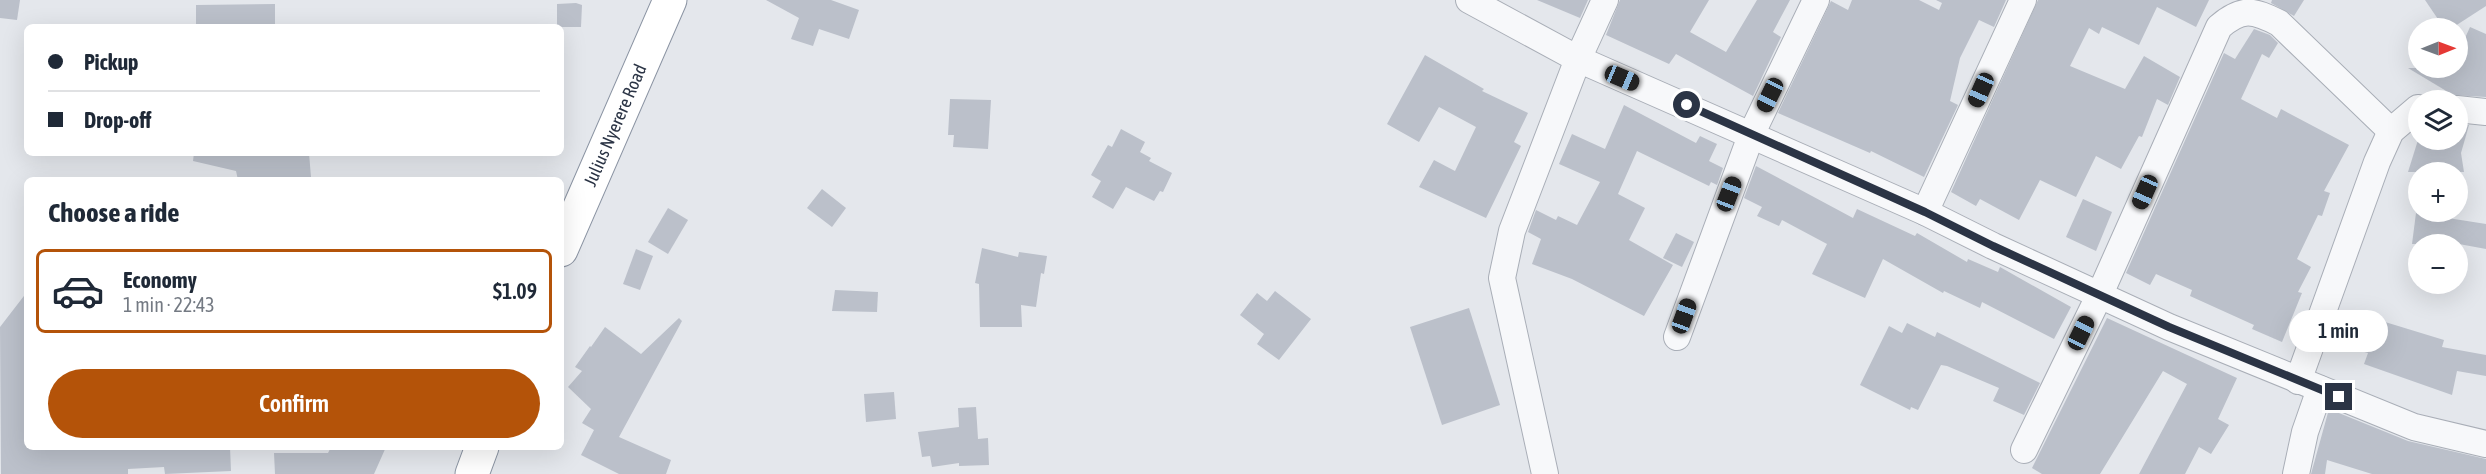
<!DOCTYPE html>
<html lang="en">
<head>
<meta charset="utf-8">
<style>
	:root { --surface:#fff; --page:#f2f2f3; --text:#1f2937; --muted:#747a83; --line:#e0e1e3; --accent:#b45309 }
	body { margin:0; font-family:"Asap Condensed",sans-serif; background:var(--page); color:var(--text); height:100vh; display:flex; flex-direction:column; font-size:22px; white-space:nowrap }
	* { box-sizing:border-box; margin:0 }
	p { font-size:20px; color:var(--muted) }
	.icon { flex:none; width:33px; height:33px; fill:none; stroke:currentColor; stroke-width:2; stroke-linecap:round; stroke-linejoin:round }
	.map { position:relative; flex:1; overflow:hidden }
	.drawer { position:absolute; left:24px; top:177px; width:540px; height:273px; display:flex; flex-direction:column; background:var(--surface); border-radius:9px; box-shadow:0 6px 24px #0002 }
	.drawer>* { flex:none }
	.hud { position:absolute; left:24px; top:24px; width:540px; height:132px; border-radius:9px; box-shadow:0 6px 24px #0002; display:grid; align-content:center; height:132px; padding:0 24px; background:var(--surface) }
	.needle { width:39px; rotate:89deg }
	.controls { position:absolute; left:2408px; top:18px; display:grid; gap:12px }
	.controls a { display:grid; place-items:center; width:60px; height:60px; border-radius:50%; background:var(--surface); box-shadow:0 6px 24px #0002; font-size:30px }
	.end { position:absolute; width:27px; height:27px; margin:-14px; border:8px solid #2b3445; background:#fff; box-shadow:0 0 0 3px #fff }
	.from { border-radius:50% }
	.bubble { position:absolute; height:42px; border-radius:21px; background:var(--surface); box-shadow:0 6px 24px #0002; font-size:20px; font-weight:600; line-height:42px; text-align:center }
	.car { position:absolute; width:18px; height:36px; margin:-18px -9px; border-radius:8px; box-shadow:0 0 4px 2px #0007; background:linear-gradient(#222 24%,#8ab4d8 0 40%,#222 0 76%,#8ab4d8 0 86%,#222 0) }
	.hud b { display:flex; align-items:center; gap:21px; height:57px; font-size:22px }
	.hud b+b { border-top:2px solid var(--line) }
	.hud i { width:15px; height:15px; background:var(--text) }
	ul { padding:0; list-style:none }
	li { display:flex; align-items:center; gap:18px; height:84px; margin:0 12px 9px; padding:0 12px; border:3px solid transparent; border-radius:9px }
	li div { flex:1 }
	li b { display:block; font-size:22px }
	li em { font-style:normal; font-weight:600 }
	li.current { border-color:var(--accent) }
	li>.icon { width:54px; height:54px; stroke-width:1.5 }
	h2 { padding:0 24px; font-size:27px; line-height:72px }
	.cta { display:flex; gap:12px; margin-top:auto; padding:12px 24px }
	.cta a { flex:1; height:69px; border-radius:36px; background:var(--accent); color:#fff; font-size:24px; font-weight:600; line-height:69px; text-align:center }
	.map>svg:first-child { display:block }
	.building { fill:#bbc0ca }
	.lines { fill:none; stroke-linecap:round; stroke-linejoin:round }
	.minor-casing { stroke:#a9aeb7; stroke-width:28 }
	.trunk-casing { stroke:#8b94a3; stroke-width:35 }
	.minor { stroke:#f7f8fa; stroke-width:26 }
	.trunk { stroke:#fff; stroke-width:33 }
	.route { stroke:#2b3445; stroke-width:8 }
	.labels { text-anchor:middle; stroke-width:6; stroke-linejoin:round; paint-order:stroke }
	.street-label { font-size:18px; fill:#2b3445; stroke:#f4f6f9 }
</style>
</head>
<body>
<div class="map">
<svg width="2486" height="474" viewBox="0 0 2486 474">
	<rect width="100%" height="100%" fill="#e4e7ec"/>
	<g class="building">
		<path d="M0,0H20L17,20L0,18Z"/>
		<path d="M766,0H831L859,10L849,39L819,29L813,46L791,39L799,18Z"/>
		<path d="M1537,0H1588L1580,18Z"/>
		<path d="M1620,0H1709L1690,32L1726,52L1757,0H1790L1773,32L1781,37L1753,96L1676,54L1669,64L1606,35Z"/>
		<path d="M1852,0H1919L1939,10L1942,3L1936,0H2006L1994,27L1979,20L1960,58L1950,101L1958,105L1924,177L1871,151L1870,153L1778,113L1831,1L1848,10Z"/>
		<path d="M2038,0H2209L2196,27L2157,7L2139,45L2102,27L2099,34L2089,28L2070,66L2125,89L2144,56L2180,77L2168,105L2157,99L2142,137L2139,136L2121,169L2096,156L2076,197L2040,180L2019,220L1980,199L1976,206L1951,192Z"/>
		<path d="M2272,0H2304L2294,16L2271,3Z"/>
		<path d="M2425,0H2486V6L2452,28H2444Z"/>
		<path d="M576,3L582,5L581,27H557V4Z"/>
		<path d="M275,4V27H196V5Z"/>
		<path d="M2470,27L2486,34V97L2453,95L2408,68H2457V56Z"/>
		<path d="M2254,29L2270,35L2278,43L2269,58L2262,54L2241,99L2277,118L2281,109L2349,145L2324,191L2330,193L2322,216L2318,215L2297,259L2311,267L2298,292L2302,293L2282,342L2252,329L2254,325L2190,296L2192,290L2156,274L2150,285L2126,273L2224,53L2235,59Z"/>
		<path d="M1425,55L1484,89L1482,91L1528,113L1514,142L1521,146L1486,218L1419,187L1434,160L1455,171L1476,127L1439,107L1419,142L1387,124Z"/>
		<path d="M950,99L991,100L988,149L953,147L954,135H948Z"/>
		<path d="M1624,105L1696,143L1700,136L1717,144L1709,161L1723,168L1717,185L1711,182L1709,186L1637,151L1618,194L1645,208L1629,240L1673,265L1644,316L1572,279L1532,264L1541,239L1528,232L1536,210L1556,220L1558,216L1577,225L1600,182L1559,164L1572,134L1605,149Z"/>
		<path d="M2457,124L2469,125L2461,153L2464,172H2408L2418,140H2457Z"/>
		<path d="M1121,129L1145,142L1140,152L1151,158L1149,161L1172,173L1163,192L1160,191L1154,201L1126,187L1113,209L1092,197L1101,181L1091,175L1108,145L1112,147Z"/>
		<path d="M194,153H309L311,177L238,180L236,171L193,161Z"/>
		<path d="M1756,166L1853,218L1857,209L1915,236L1917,233L1967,262L1968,259L1998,272L2000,267L2071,307L2054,339L1982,302L1980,308L1944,291L1943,293L1883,259L1865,298L1812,274L1827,244L1782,220L1779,226L1757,216L1762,207L1744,198Z"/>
		<path d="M822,189L846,208L832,227L807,208Z"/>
		<path d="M2083,199L2112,212L2096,251L2066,237Z"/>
		<path d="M668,208L688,220L668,254L648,242Z"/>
		<path d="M2416,213L2486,224V249L2459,244H2412Z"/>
		<path d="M1676,233L1694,242L1682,267L1663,258Z"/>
		<path d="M982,248L1018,257L1019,252L1047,256L1044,274L1041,273L1036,307L1021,305L1022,327H980L979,284L975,283Z"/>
		<path d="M636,249L653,256L640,290L623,284Z"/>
		<path d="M835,290L878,292L877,312L832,311Z"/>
		<path d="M1275,291L1311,319L1279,360L1257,344L1264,334L1240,315L1257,293L1267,301Z"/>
		<path d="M27,292V447H153L151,450L230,447L231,471L165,474L164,467L128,469V474H1L0,327Z"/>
		<path d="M1469,308L1500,405L1442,425L1410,327Z"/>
		<path d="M679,318L682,321L619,437L671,460L666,474H619L581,455L594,430L582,423L591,409L568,387L582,371L575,367L590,346L591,347L605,327L641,354Z"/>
		<path d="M2107,318L2237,378L2218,419L2229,425L2211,454L2199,447L2185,474H2139L2187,384L2163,371L2100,474H2042L2032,468Z"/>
		<path d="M2372,318L2444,340L2442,347L2486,355V376L2457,371L2452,395L2364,364L2368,353L2361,351Z"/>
		<path d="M1907,323L1935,337L1937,332L2040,383L2024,415L1993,401L1999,388L1947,366L1941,365L1918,410L1911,407L1910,410L1860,385L1889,326L1902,333Z"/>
		<path d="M894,392L896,419L866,422L864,394Z"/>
		<path d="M976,407L978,439L988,438L989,465L959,466V463L932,467L930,456L922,457L918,432L959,427L958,408Z"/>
		<path d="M2329,409L2408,441L2486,459V474H2372L2327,460L2325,474H2311Z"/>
		<path d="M331,447H386L374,474H275L274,453H328Z"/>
	</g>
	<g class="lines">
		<defs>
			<g id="minor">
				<path d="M1469,0L1578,59L1925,212L1993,246L2169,327L2414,427L2486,444"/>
				<path d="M2457,109L2486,112"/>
				<path d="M1925,212L2023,0"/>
				<path d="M1677,337L1752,133L1816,0"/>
				<path d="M2298,381L2377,162L2391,131L2418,108"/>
				<path d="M2024,450L2100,294L2219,27C2242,7 2253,10 2279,23L2391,131"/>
				<path d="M1545,474L1502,278L1512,231L1578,59L1605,0"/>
				<path d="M2296,474L2305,432L2320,389"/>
			</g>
			<g id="trunk">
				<path id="s1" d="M561,250L670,0"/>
				<path d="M472,474L482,447"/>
			</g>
		</defs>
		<use href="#minor" class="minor-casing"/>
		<use href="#trunk" class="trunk-casing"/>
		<use href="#minor" class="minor"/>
		<use href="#trunk" class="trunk"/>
	</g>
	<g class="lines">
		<path class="route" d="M1687,105L1925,212L1993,246L2169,327L2339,397"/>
	</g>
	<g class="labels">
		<g class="street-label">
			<text dy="6" stroke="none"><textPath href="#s1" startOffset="136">Julius Nyerere Road</textPath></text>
		</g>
	</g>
</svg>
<div class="controls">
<a><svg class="needle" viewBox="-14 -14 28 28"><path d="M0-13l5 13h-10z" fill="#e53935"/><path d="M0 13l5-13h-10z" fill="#747a83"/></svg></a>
<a><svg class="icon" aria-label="layers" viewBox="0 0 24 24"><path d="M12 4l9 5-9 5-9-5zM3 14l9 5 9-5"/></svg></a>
<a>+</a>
<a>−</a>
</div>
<i class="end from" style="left:1687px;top:105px"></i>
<i class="end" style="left:2339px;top:397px"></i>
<div class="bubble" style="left:2289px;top:310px;width:99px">1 min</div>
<i class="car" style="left:1622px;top:78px;rotate:113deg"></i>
<i class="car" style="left:1981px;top:90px;rotate:204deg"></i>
<i class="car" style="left:1770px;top:95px;rotate:206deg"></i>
<i class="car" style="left:2145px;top:192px;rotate:204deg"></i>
<i class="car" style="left:1729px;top:194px;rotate:21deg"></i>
<i class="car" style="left:1684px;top:316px;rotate:20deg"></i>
<i class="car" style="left:2081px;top:333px;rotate:26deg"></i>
<div class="hud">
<b><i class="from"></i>Pickup</b>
<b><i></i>Drop-off</b>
</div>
<section class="drawer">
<h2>Choose a ride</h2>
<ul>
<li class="current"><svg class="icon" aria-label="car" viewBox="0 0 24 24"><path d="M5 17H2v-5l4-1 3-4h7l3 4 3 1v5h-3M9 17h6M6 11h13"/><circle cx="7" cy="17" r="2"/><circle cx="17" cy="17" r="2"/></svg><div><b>Economy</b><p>1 min · 22:43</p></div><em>$1.09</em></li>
</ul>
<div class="cta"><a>Confirm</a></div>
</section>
</div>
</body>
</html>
